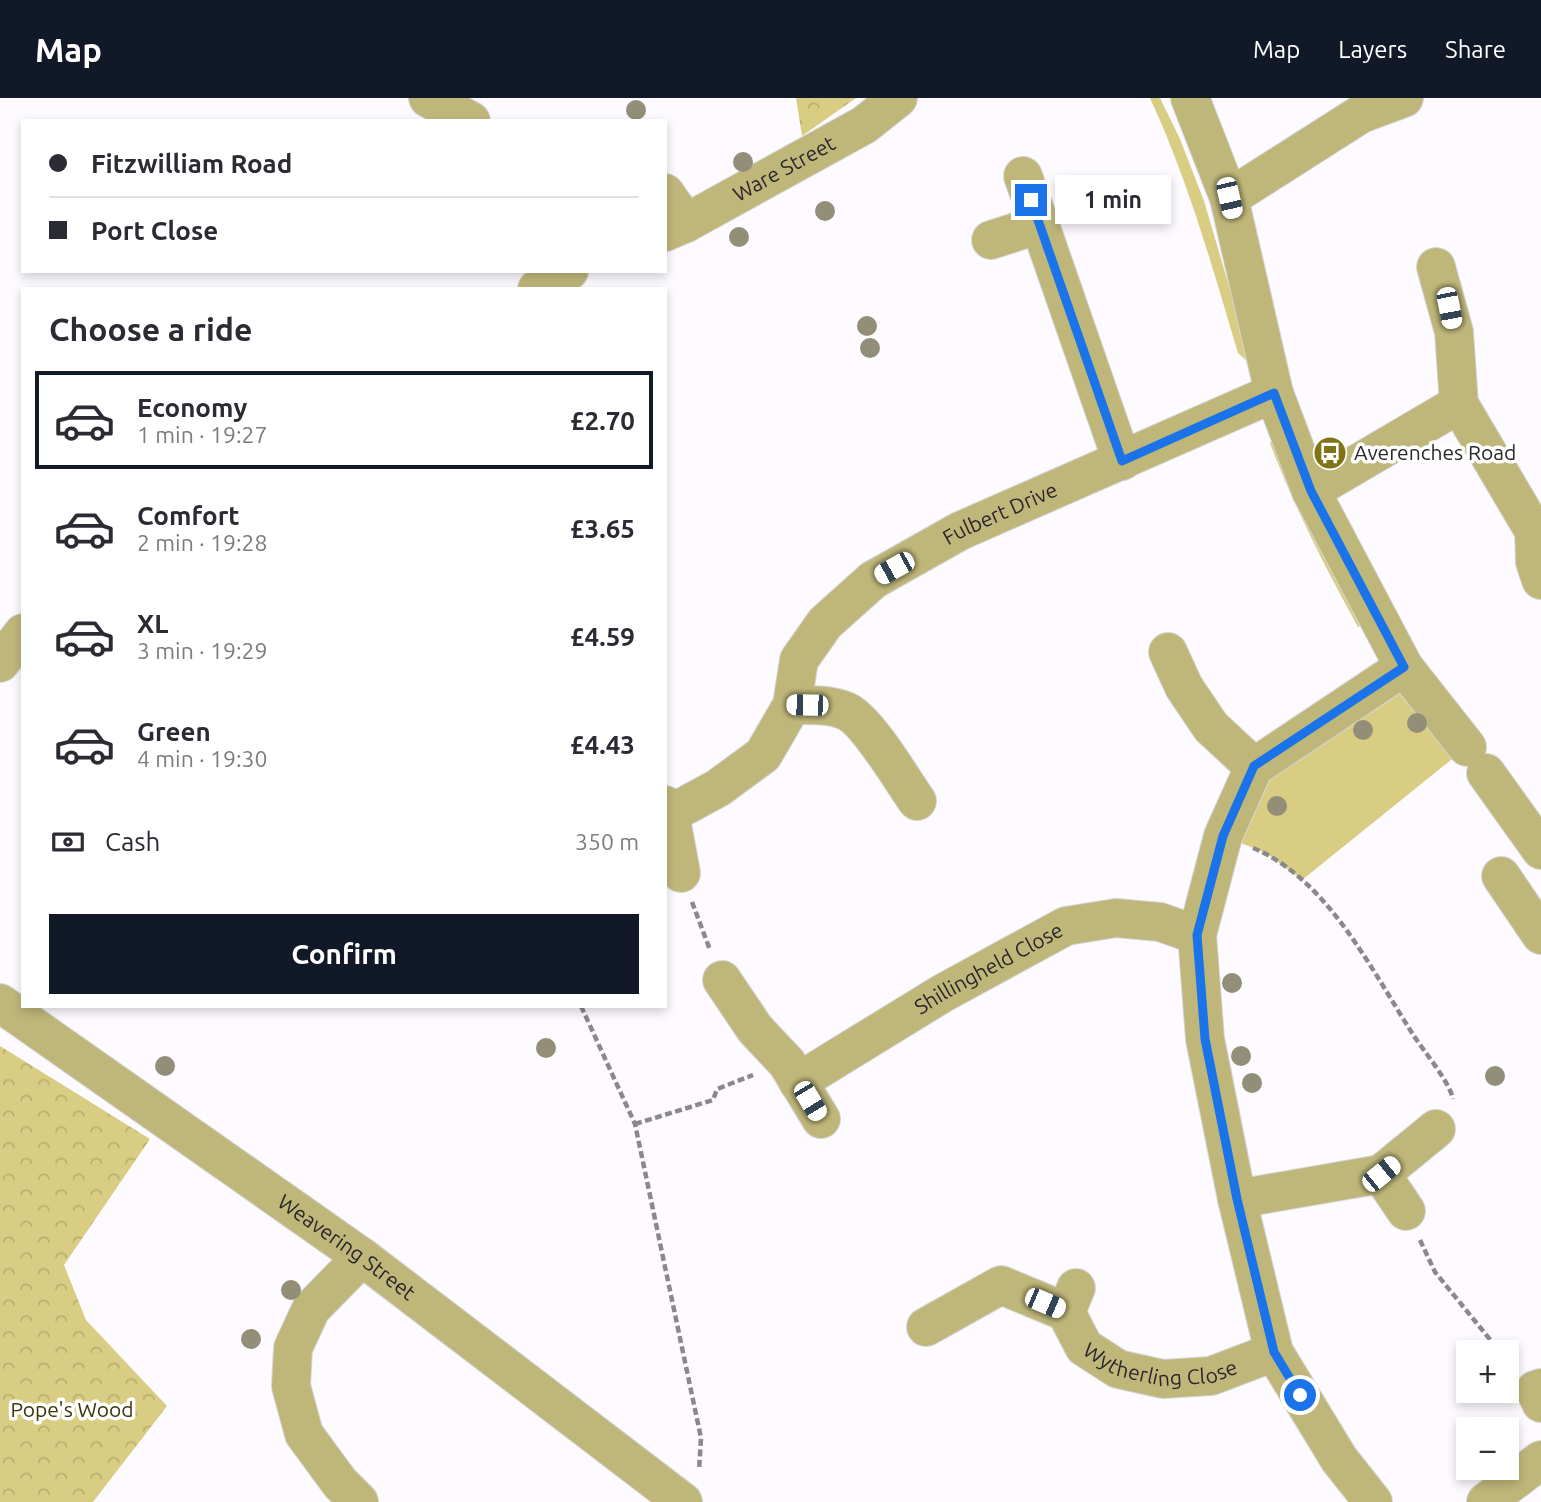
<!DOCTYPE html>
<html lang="en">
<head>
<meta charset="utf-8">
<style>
	:root { --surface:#fff; --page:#f2f2f3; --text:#2b2b33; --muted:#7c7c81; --line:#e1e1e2; --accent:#111827 }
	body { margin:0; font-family:Ubuntu,sans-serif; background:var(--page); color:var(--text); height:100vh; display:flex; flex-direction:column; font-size:26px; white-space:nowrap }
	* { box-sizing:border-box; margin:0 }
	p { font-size:23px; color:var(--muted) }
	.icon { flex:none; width:38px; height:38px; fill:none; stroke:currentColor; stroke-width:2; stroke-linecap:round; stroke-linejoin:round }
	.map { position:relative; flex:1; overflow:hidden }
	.panel { position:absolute; left:21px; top:189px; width:646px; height:721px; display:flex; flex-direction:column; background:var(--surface); border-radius:0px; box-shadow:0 4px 10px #0003 }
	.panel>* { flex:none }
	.banner { position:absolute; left:21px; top:21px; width:646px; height:154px; border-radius:0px; box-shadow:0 4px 10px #0003; display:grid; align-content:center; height:154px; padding:0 28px; background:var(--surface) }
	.controls { position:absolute; left:1456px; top:1242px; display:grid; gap:14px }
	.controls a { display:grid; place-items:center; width:63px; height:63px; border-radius:0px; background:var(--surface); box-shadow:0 4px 10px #0003; font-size:35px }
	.end { position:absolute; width:32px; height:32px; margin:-16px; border:9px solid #1a73e8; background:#fff; box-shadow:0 0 0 4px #fff }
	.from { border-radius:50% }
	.bubble { position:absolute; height:49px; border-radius:0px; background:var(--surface); box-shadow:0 4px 10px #0003; font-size:23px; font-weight:600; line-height:49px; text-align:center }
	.car { position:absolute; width:21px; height:42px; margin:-21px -10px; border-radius:9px; box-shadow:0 0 5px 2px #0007; background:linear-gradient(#fff 24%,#345 0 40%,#fff 0 76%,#345 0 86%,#fff 0) }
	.banner b { display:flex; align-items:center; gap:24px; height:66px; font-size:26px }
	.banner b+b { border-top:2px solid var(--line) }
	.banner i { width:18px; height:18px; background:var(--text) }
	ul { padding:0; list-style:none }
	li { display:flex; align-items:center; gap:21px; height:98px; margin:0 14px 10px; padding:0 14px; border:4px solid transparent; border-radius:0px }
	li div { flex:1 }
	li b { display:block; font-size:26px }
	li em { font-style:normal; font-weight:600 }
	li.current { border-color:var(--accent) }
	li>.icon { width:63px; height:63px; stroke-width:1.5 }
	h2 { padding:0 28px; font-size:32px; line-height:84px }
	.pay { display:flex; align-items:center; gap:18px; height:77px; padding:0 28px; font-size:26px }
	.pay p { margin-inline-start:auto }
	.button { display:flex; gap:14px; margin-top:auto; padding:14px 28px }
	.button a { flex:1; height:80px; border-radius:0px; background:var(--accent); color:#fff; font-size:28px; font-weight:600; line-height:80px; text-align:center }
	header { display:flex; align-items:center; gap:42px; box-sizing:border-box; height:98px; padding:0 35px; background:var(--accent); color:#fff }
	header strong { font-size:33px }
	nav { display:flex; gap:38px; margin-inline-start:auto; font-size:24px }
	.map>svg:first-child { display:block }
	.green { fill:#d8cd82 }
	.forest { fill:url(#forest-crowns) }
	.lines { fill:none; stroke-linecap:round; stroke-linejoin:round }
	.minor-casing { stroke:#d7d5d9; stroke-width:40 }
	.path { stroke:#8a888c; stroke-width:4.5; stroke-dasharray:7 3.5; stroke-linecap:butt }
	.minor { stroke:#bfb77a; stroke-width:38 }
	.tree { fill:#928e78 }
	.route { stroke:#1a73e8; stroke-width:9 }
	.labels { text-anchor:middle; stroke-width:7; stroke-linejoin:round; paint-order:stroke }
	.street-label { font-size:21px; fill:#29272b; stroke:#fff }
	.poi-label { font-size:21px; fill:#29272b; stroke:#fff; text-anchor:start }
	.park-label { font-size:21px; fill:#3b350a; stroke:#fff }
</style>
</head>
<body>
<header>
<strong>Map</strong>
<nav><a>Map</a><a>Layers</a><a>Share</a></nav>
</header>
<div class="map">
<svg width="1541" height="1404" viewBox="0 0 1541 1404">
	<defs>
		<pattern id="forest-crowns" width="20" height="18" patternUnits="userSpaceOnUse" patternTransform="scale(1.75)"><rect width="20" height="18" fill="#d8cd82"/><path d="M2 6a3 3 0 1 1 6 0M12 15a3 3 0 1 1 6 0" fill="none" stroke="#b9b070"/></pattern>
	</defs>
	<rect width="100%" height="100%" fill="#fdfbff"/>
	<g class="green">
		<path d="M1150,0H1160L1180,41L1204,103L1246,246L1249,265L1238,255C1212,168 1188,82 1150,0Z"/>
		<path d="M1274,341L1366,526L1358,529C1325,469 1294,409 1270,345Z"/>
		<path d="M1404,569L1467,649L1302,782L1266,755L1223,738L1254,669Z"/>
	</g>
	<g class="forest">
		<path d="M796,0H856L802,38Z"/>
		<path d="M0,948L150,1041L64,1167L86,1222L167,1308L93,1404H0Z"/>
	</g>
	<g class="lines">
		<defs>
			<g id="minor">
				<path d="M428,0L471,23"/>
				<path d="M1190,0L1229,100L1274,295L1311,393L1404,569L1467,649"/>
				<path d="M1023,78L1122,363"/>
				<path d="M665,95L686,125"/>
				<path d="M1229,100L1361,16L1404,0"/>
				<path id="s1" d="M665,134L686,125L864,27L898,0"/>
				<path d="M991,142L1040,126"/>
				<path d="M1436,169L1454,234L1459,306L1534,433L1535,464L1541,482"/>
				<path d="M537,191L569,173"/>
				<path d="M1311,393L1459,306"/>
				<path d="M1168,554L1184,589L1211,629L1254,669"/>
				<path d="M0,565L23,535"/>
				<path d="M792,607C809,607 830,606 846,613C868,623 902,682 917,703"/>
				<path d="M1486,675L1541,752"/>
				<path d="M665,707L670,716L681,775"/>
				<path id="s2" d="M670,716L718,690L763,657L792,607L799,562L825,525L873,482L960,433L1274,295"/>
				<path d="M1501,778L1541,837"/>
				<path d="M722,882L755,931L787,965L821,1021"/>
				<path id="s3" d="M0,905L362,1159L683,1404"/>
				<path id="s4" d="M798,984L943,895L1066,828L1116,820L1160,824L1197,837"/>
				<path d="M1381,1076L1406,1113"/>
				<path d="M1237,1101L1381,1076L1436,1031"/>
				<path id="s5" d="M1076,1190L1066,1214L1084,1249L1118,1271L1163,1281L1211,1278L1274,1254"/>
				<path d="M926,1229L1001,1187L1066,1214"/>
				<path d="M1541,1290L1535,1292L1541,1305"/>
				<path d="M359,1404L340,1385L304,1336L291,1288L293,1250L311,1211L362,1159"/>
				<path d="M1373,1404L1339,1361L1274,1254L1237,1101L1205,941L1197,837L1223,738L1254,669L1404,569"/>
				<path d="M1486,1404L1541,1362"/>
			</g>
		</defs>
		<use href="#minor" class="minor-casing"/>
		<g class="path">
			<path d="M1253,750C1328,781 1372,873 1414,938C1425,955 1449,983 1453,1001"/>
			<path d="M692,804L710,852"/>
			<path d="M581,908L635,1026L701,1340L699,1372"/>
			<path d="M635,1026L713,1002L717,991L753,977"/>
			<path d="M1420,1142L1435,1174L1501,1255"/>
			<path d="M1507,1261L1513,1268"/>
		</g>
		<use href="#minor" class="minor"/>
	</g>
	<g class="tree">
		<circle cx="636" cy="12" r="10"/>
		<circle cx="743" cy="64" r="10"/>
		<circle cx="825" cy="113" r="10"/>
		<circle cx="739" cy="139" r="10"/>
		<circle cx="867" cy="228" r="10"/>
		<circle cx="870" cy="250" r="10"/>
		<circle cx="1417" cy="625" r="10"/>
		<circle cx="1363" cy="632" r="10"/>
		<circle cx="1277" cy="708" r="10"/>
		<circle cx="1232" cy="885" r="10"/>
		<circle cx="546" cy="950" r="10"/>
		<circle cx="1241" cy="958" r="10"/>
		<circle cx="165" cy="968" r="10"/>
		<circle cx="1495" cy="978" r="10"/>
		<circle cx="1252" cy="985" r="10"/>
		<circle cx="291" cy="1192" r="10"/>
		<circle cx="251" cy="1241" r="10"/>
	</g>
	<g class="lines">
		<path class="route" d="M1031,102L1122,363L1274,295L1311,393L1404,569L1254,668L1223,738L1197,837L1205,941L1237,1101L1274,1254L1300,1297"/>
	</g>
	<defs>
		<symbol id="bus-disc" viewBox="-11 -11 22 22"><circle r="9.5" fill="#807416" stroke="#fff"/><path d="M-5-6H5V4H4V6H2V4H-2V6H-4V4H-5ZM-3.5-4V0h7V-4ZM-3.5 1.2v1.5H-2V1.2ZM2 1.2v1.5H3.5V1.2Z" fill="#fff"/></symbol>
	</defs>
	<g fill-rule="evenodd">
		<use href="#bus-disc" x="1311" y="336" width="38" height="38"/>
	</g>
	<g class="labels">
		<g class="street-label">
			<text dy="7" stroke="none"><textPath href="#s1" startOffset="135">Ware Street</textPath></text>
			<text dy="7" stroke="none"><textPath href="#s2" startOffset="467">Fulbert Drive</textPath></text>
			<text dy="7" stroke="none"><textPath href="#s4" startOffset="222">Shillingheld Close</textPath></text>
			<text dy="7" stroke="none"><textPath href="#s3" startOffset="424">Weavering Street</textPath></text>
			<text dy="7" stroke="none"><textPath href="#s5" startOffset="147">Wytherling Close</textPath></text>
		</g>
		<g class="poi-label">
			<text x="1354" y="362">Averenches Road</text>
		</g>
		<g class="park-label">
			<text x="72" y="1319">Pope's Wood</text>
		</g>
	</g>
</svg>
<div class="controls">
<a>+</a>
<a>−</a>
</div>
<i class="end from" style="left:1300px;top:1297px"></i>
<i class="end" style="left:1031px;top:102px"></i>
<div class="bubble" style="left:1055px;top:77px;width:116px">1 min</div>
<i class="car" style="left:1229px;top:100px;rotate:167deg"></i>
<i class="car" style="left:1449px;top:210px;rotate:169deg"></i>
<i class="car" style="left:894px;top:470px;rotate:241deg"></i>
<i class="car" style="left:807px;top:607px;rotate:271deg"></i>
<i class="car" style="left:810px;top:1003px;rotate:149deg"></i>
<i class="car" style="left:1381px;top:1076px;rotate:51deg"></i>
<i class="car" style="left:1045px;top:1205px;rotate:113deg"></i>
<div class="banner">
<b><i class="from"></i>Fitzwilliam Road</b>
<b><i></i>Port Close</b>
</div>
<section class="panel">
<h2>Choose a ride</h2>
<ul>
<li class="current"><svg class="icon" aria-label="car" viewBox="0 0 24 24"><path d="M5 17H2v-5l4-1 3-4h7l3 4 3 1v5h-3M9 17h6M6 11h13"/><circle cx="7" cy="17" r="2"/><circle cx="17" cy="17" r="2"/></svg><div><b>Economy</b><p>1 min · 19:27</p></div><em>£2.70</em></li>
<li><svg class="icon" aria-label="car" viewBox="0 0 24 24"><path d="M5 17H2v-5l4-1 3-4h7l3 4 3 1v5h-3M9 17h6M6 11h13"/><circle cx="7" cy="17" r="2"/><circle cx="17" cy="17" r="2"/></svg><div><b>Comfort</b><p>2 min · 19:28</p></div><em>£3.65</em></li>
<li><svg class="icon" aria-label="car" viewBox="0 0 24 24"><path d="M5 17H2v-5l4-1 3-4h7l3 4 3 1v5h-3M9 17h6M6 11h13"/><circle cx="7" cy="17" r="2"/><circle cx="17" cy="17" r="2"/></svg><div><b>XL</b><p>3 min · 19:29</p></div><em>£4.59</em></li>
<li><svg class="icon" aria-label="car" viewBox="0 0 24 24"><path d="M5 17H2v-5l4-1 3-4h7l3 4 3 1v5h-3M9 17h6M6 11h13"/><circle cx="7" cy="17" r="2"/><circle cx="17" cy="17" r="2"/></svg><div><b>Green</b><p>4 min · 19:30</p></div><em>£4.43</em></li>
</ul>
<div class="pay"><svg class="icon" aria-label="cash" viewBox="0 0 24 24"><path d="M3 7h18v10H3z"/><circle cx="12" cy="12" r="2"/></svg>Cash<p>350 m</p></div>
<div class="button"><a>Confirm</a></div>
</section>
</div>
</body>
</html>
